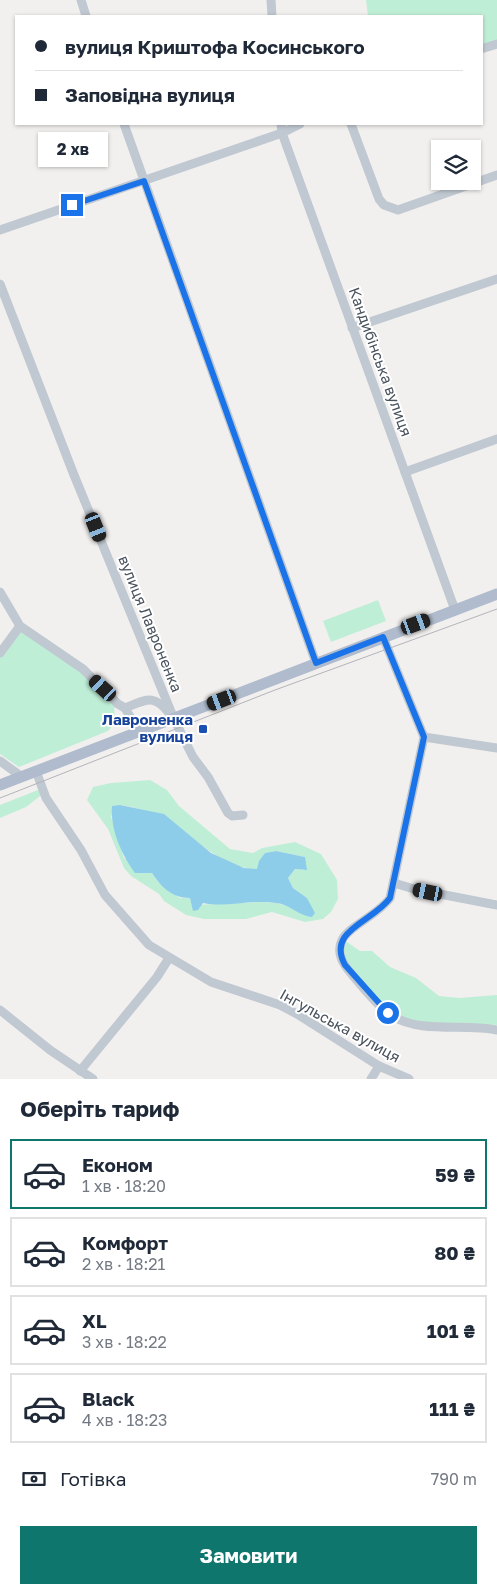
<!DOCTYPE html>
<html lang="uk">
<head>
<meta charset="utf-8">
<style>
	:root { --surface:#fff; --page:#f2f2f3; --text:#1f2937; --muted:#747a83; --line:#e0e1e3; --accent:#0f766e }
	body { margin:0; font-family:"Golos Text",sans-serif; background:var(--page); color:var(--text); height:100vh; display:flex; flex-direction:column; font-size:19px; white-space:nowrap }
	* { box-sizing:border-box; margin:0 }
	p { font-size:16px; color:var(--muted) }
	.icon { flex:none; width:28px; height:28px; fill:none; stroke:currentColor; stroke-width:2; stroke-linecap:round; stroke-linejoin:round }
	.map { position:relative; height:1079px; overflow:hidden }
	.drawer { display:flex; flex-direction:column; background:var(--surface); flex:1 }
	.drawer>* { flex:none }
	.banner { position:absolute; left:15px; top:15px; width:468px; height:110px; border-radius:0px; box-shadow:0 1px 4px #0004; display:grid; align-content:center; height:110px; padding:0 20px; background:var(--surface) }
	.controls { position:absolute; left:431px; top:140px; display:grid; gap:10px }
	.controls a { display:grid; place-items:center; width:50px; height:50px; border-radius:0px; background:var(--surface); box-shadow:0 1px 4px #0004; font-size:25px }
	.end { position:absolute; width:22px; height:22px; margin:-11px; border:6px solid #1a73e8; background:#fff; box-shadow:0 0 0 2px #fff }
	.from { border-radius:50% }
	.bubble { position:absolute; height:35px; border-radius:0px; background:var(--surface); box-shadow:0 1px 4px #0004; font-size:16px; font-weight:700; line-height:35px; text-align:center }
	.car { position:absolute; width:15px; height:30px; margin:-15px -8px; border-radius:6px; box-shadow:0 0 4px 1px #0007; background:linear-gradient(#222 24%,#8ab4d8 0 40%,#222 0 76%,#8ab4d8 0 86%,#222 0) }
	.banner b { display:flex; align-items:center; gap:18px; height:48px; font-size:19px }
	.banner b+b { border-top:1px solid var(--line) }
	.banner i { width:12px; height:12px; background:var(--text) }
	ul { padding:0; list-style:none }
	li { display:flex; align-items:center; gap:15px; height:70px; margin:0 10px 8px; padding:0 10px; border:2px solid var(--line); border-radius:0px }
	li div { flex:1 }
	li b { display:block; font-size:19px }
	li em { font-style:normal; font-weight:700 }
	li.selected { border-color:var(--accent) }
	li>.icon { width:45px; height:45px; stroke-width:1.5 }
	h2 { padding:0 20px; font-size:22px; line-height:60px }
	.pay { display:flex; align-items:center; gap:12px; height:55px; padding:0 20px; font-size:19px }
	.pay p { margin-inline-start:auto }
	.button { display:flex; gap:10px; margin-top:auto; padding:10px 20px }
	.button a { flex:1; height:58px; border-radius:0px; background:var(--accent); color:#fff; font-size:20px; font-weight:700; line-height:58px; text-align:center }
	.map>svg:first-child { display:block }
	.green { fill:#bfeed6; fill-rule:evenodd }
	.water { fill:#8ecdea }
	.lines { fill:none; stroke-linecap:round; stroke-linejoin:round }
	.minor { stroke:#c0c8d1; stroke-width:9 }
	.major { stroke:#b0bccd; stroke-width:11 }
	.tram { stroke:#b2b4ba; stroke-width:1 }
	.route { stroke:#1a73e8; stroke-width:6 }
	.transit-dot { fill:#1a4fb4; stroke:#fff; stroke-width:2 }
	.labels { text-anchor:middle; stroke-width:4; stroke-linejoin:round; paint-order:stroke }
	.street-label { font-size:15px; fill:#48515c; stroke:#fff }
	.transit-label { font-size:15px; font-weight:bold; fill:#164399; stroke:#fff; text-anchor:end }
</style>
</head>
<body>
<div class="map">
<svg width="497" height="1079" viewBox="0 0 497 1079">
	<rect width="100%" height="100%" fill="#f2f0ef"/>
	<g class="green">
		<path d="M366,0H497V44L481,49V16H368Z"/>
		<path d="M378,600L386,621L331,642L323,621Z"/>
		<path d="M20,626L83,669L114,700C114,711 117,723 108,731L19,767L0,754V653Z"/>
		<path d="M150,780L167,790L179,806L230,849L253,853L262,848L295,842L321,854L337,880L338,899L331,912L323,919L305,922L272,912L246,919H204L186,915L164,901L159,894L131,876L124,868L108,829L87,800L93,787L111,783ZM120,805C135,807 166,815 178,826C201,846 225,866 257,870L265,853L276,851L305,857L304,870L295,869L288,878L293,888L307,898L292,908L277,903L260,902L192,905L190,898H180L158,882L152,873L124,858L111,816Z"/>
		<path d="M43,788L44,793L26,807L0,818V805Z"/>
		<path d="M347,942L360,951H372L390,967L416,978L439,996L459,998L497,995V1025C469,1022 426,1029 401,1016C385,1008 373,991 361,979C351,970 340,957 344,943Z"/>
	</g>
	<path class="water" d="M120,805L164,814L211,853L244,868L257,869L259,861L265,853L276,851L305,857L307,870L295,869L288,878L293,888L307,898L315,913L312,917C299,916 289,904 276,903C252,899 227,908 203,903L198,910L193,911L190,898C172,898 161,887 152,873H135C122,855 110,830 112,806Z"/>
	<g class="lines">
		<g class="minor">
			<path d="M81,0L86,16"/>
			<path d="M271,0L272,16"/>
			<path d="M481,49L497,44"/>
			<path d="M124,124L316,663"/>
			<path d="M281,124L282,133L455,610"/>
			<path d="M351,124L379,199L384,205L398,210L497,175"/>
			<path d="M0,230L282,133L300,124"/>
			<path d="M0,284L74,475L174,719L193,757L208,777L228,813L232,816L243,815"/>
			<path d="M352,328L497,279"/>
			<path d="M405,472L497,439"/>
			<path d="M0,592L20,626L83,669L118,704L125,708C146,700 153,693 169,713"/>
			<path d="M383,637L424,737L390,898C378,915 349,926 342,940C335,955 345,966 354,977C365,990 378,1007 392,1016C422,1034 463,1023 497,1030"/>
			<path d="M0,653L20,626"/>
			<path d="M125,708L139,732"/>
			<path d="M424,737L497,748"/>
			<path d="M0,761L22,777"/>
			<path d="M36,771L46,798L81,850L105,895L149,945L211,982L280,1005L297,1014L379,1066L409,1079"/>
			<path d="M394,883L414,889L497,905"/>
			<path d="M0,1010L50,1050L93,1079"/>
			<path d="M80,1071L157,977L169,958"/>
			<path d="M371,1079L379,1066"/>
		</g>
		<path class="major" d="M0,785L497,594"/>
		<path class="tram" d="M0,798L275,690L497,609"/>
	</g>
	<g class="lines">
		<path class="route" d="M72,205L144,181L316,663L383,637L424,737L390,898C373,922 326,930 345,965L388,1013"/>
	</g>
	<rect class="transit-dot" x="198" y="724" width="10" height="10" rx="2.5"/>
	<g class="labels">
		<g class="street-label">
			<text transform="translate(380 362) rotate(70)" y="5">Кандибінська вулиця</text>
			<text transform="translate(150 624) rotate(68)" y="5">вулиця Лавроненка</text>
			<text transform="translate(340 1026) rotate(29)" y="5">Інгульська вулиця</text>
		</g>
		<g class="transit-label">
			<text x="193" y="725">Лавроненка<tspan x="193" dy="17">вулиця</tspan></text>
		</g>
	</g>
</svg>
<div class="controls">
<a><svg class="icon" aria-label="layers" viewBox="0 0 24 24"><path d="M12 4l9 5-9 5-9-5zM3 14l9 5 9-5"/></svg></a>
</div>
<i class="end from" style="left:388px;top:1013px"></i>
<i class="end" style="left:72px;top:205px"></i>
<div class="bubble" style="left:38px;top:132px;width:70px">2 хв</div>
<i class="car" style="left:96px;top:527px;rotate:158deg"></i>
<i class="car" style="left:416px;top:624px;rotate:70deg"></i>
<i class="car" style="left:103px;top:688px;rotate:312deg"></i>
<i class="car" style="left:222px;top:700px;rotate:249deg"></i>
<i class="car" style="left:428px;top:892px;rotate:282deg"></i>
<div class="banner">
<b><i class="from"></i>вулиця Криштофа Косинського</b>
<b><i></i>Заповідна вулиця</b>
</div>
</div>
<section class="drawer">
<h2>Оберіть тариф</h2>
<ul>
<li class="selected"><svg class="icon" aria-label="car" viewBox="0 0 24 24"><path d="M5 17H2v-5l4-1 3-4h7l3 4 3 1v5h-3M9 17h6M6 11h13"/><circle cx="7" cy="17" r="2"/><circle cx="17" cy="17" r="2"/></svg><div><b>Економ</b><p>1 хв · 18:20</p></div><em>59 ₴</em></li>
<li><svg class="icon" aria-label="car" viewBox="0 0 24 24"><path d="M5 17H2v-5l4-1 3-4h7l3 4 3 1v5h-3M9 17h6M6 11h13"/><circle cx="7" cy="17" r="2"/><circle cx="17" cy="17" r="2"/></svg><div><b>Комфорт</b><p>2 хв · 18:21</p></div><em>80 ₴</em></li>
<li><svg class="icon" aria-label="car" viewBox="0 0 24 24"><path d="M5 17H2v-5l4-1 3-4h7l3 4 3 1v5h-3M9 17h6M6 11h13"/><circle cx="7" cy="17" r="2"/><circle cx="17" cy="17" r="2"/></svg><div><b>XL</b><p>3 хв · 18:22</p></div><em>101 ₴</em></li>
<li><svg class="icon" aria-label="car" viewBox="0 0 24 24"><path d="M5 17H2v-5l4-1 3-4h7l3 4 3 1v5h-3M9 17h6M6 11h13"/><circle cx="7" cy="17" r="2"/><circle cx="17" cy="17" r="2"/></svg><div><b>Black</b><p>4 хв · 18:23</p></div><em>111 ₴</em></li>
</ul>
<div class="pay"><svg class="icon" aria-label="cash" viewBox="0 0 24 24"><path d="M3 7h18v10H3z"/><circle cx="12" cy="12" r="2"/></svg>Готівка<p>790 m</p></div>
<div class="button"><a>Замовити</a></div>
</section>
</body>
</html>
